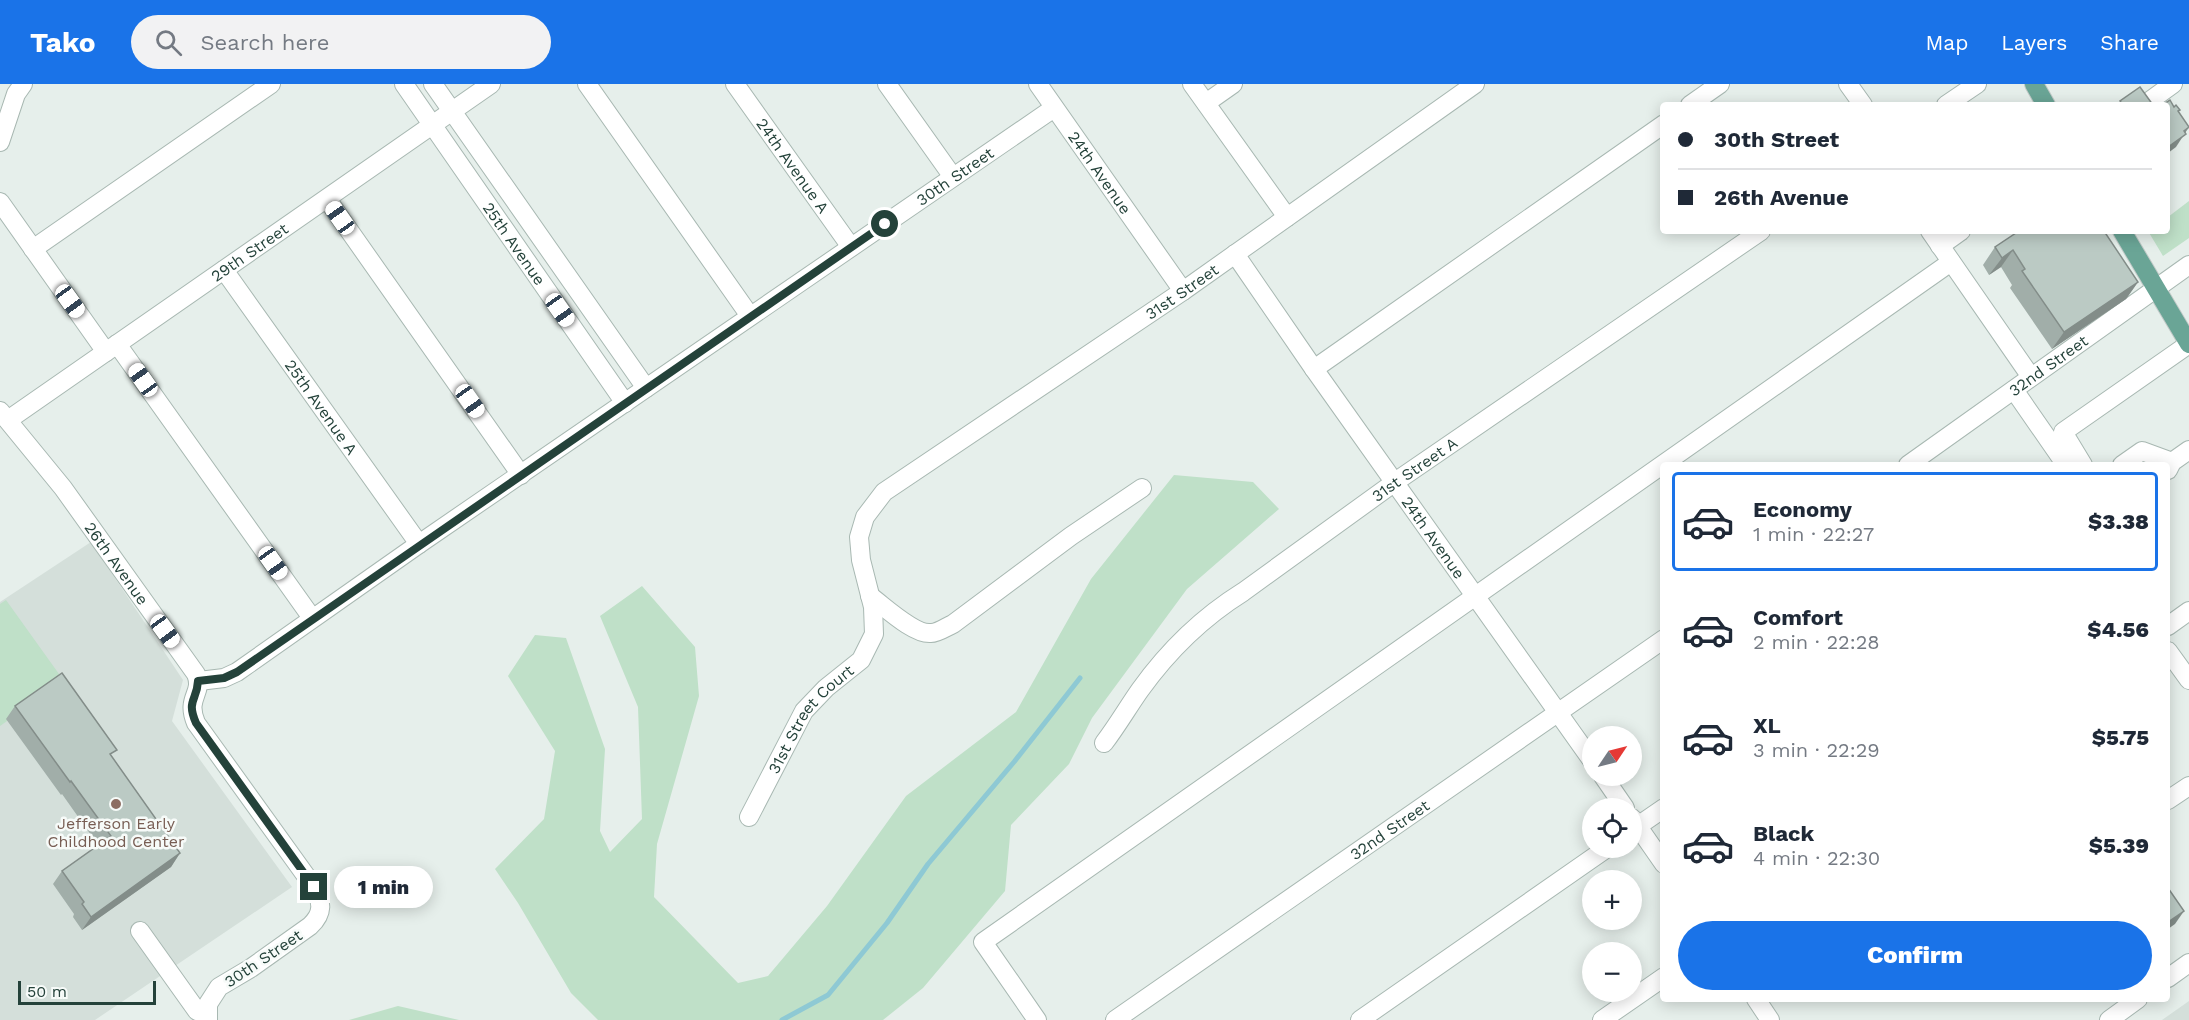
<!DOCTYPE html>
<html lang="en">
<head>
<meta charset="utf-8">
<style>
	:root { --surface:#fff; --page:#f2f2f3; --text:#1f2937; --muted:#747a83; --line:#e0e1e3; --accent:#1a73e8 }
	body { margin:0; font-family:"Work Sans",sans-serif; background:var(--page); color:var(--text); height:100vh; display:flex; flex-direction:column; font-size:22px; white-space:nowrap }
	* { box-sizing:border-box; margin:0 }
	p { font-size:20px; color:var(--muted) }
	.icon { flex:none; width:33px; height:33px; fill:none; stroke:currentColor; stroke-width:2; stroke-linecap:round; stroke-linejoin:round }
	.map { position:relative; flex:1; overflow:hidden }
	.details { position:absolute; left:1660px; top:378px; width:510px; height:540px; display:flex; flex-direction:column; background:var(--surface); border-radius:6px; box-shadow:0 3px 15px #0003 }
	.details>* { flex:none }
	.top-card { position:absolute; left:1660px; top:18px; width:510px; height:132px; border-radius:6px; box-shadow:0 3px 15px #0003; display:grid; align-content:center; height:132px; padding:0 18px; background:var(--surface) }
	.needle { width:39px; rotate:55deg }
	.fabs { position:absolute; left:1582px; top:642px; display:grid; gap:12px }
	.fabs a { display:grid; place-items:center; width:60px; height:60px; border-radius:50%; background:var(--surface); box-shadow:0 3px 15px #0003; font-size:30px }
	.scale { position:absolute; left:18px; bottom:15px; width:138px; box-sizing:border-box; padding-left:6px; border:3px solid #24423a; border-top:0; font-size:16px; line-height:21px; white-space:nowrap; color:#24423a; -webkit-text-stroke:4px #f7fbf9; paint-order:stroke }
	.end { position:absolute; width:27px; height:27px; margin:-14px; border:8px solid #24423a; background:#fff; box-shadow:0 0 0 3px #fff }
	.from { border-radius:50% }
	.bubble { position:absolute; height:42px; border-radius:21px; background:var(--surface); box-shadow:0 3px 15px #0003; font-size:20px; font-weight:800; line-height:42px; text-align:center }
	.car { position:absolute; width:18px; height:36px; margin:-18px -9px; border-radius:8px; box-shadow:0 0 4px 2px #0007; background:linear-gradient(#fff 24%,#345 0 40%,#fff 0 76%,#345 0 86%,#fff 0) }
	.top-card b { display:flex; align-items:center; gap:21px; height:57px; font-size:22px }
	.top-card b+b { border-top:2px solid var(--line) }
	.top-card i { width:15px; height:15px; background:var(--text) }
	ul { padding:10px 0 0; list-style:none }
	li { display:flex; align-items:center; gap:18px; height:99px; margin:0 12px 9px; padding:0 6px; border:3px solid transparent; border-radius:6px }
	li div { flex:1 }
	li b { display:block; font-size:22px }
	li em { font-style:normal; font-weight:800 }
	li.on { border-color:var(--accent) }
	li>.icon { width:54px; height:54px; stroke-width:1.5 }
	.button { display:flex; gap:12px; margin-top:auto; padding:12px 18px }
	.button a { flex:1; height:69px; border-radius:36px; background:var(--accent); color:#fff; font-size:24px; font-weight:800; line-height:69px; text-align:center }
	header { display:flex; align-items:center; gap:36px; box-sizing:border-box; height:84px; padding:0 30px; background:var(--accent); color:#fff }
	header strong { font-size:28px }
	nav { display:flex; gap:33px; margin-inline-start:auto; font-size:21px }
	.search { width:420px; height:54px; background:var(--page); display:flex; align-items:center; gap:15px; box-sizing:border-box; padding:0 21px; border-radius:33px; color:var(--muted); font-size:22px }
	.map>svg:first-child { display:block }
	.built { fill:#d4dfda }
	.green { fill:#bfe0c8 }
	.lines { fill:none; stroke-linecap:round; stroke-linejoin:round }
	.stream { stroke:#8ec9d4; stroke-width:5 }
	.minor-casing { stroke:#a8b8b2; stroke-width:20 }
	.major-casing { stroke:#c2cac8; stroke-width:20 }
	.minor { stroke:#fff; stroke-width:18 }
	.major { stroke:#6aa596; stroke-width:18 }
	.wall { fill:#a1aea9 }
	.shaded-wall { fill:#838d89 }
	.building { fill:#bbcac4; stroke:#838d89; stroke-width:1.5 }
	.route { stroke:#24423a; stroke-width:8 }
	.education-dot { fill:#8d6e63; stroke:#f7fbf9; stroke-width:2 }
	.labels { text-anchor:middle; stroke-width:5; stroke-linejoin:round; paint-order:stroke }
	.street-label { font-size:16px; fill:#24423a; stroke:#f7fbf9 }
	.education-label { font-size:16px; fill:#785e54; stroke:#f7fbf9 }
</style>
</head>
<body>
<header>
<strong>Tako</strong>
<div class="search"><svg class="icon" aria-label="search" viewBox="0 0 24 24"><circle cx="10" cy="10" r="6"/><path d="M15 15l6 6"/></svg>Search here</div>
<nav><a>Map</a><a>Layers</a><a>Share</a></nav>
</header>
<div class="map">
<svg width="2189" height="936" viewBox="0 0 2189 936">
	<rect width="100%" height="100%" fill="#e6efeb"/>
	<g class="built">
		<path d="M91,458L183,596L172,637L292,803L95,936H0V518Z"/>
		<path d="M2189,917V936H2162Z"/>
	</g>
	<g class="green">
		<path d="M2189,117V154L2163,172L2148,147H2168V133Z"/>
		<path d="M1174,391L1253,398L1279,425L1187,505L1092,634L1069,680L1011,741L1005,807L923,904L883,936H598L571,909L518,819L495,785L544,735L555,667L508,592L535,551L566,554L605,665L600,747L610,768L642,735L638,623L600,532L642,502L695,563L699,612L657,760L654,813L738,899L768,892L827,822L906,712L1016,628L1091,495Z"/>
		<path d="M6,516L64,597L0,642V520Z"/>
		<path d="M398,922L459,936H349Z"/>
	</g>
	<g class="lines">
		<path class="stream" d="M782,936L828,911L887,839L928,780L1014,678L1080,594"/>
		<defs>
			<g id="minor">
				<path id="s1" d="M404,0L625,319"/>
				<path d="M433,0L646,304"/>
				<path d="M587,0L750,232"/>
				<path id="s2" d="M735,0L851,163"/>
				<path d="M887,0L953,93"/>
				<path id="s3" d="M1038,0L1183,207"/>
				<path d="M1192,0L1287,133"/>
				<path d="M1848,0L1863,21"/>
				<path d="M1206,19L1233,0"/>
				<path d="M1690,21L1720,0"/>
				<path d="M1946,21L1977,0"/>
				<path d="M2144,21L2173,0"/>
				<path d="M0,58L16,10L23,0"/>
				<path d="M327,115L521,391"/>
				<path d="M0,118L106,268"/>
				<path d="M1930,147L2031,293"/>
				<path d="M1940,162L1961,147"/>
				<path d="M33,165L271,0"/>
				<path id="s4" d="M1235,170L1314,285L1593,678"/>
				<path id="s5" d="M224,186L419,460"/>
				<path d="M117,260L312,534"/>
				<path d="M1314,285L1664,40"/>
				<path d="M2014,306L2066,381"/>
				<path id="s6" d="M0,327L63,404L196,590C204,610 185,613 196,639L314,803C322,818 324,829 310,842L251,884L219,903L208,920V936"/>
				<path id="s7" d="M8,336L491,0"/>
				<path id="s8" d="M1908,381L2189,181"/>
				<path d="M2083,381L2063,348L2189,260"/>
				<path d="M2122,381L2142,367L2172,378"/>
				<path d="M2168,386L2172,378L2189,366"/>
				<path d="M870,512C884,522 914,551 931,549C938,549 946,543 953,540L1071,452L1142,404"/>
				<path d="M2168,542L2189,527"/>
				<path d="M2168,567L2189,596"/>
				<path id="s9" d="M199,597L224,594L237,588L419,460L1054,24"/>
				<path id="s10" d="M1104,659C1117,642 1128,623 1140,606C1168,567 1203,533 1243,508L1395,398L1761,147"/>
				<path d="M1603,692L1625,724"/>
				<path d="M2168,716L2189,702"/>
				<path id="s11" d="M749,733L804,627L826,604L861,576L874,550L873,523L861,476L859,453L865,433L884,408L1183,207L1475,0"/>
				<path d="M1632,734L1664,780"/>
				<path d="M1632,746L1664,724"/>
				<path d="M140,847L197,927L208,930"/>
				<path d="M2168,894L2189,879"/>
				<path d="M1756,915L1770,936"/>
				<path d="M1037,936L983,858L1951,178"/>
				<path id="s12" d="M1115,936L1664,555"/>
				<path d="M1360,936L1607,764"/>
				<path d="M1602,936L1664,893"/>
				<path d="M2109,936L2138,915"/>
			</g>
			<g id="major">
				<path d="M2034,0L2046,21"/>
				<path d="M2122,147L2189,260"/>
			</g>
		</defs>
		<use href="#minor" class="minor-casing"/>
		<use href="#major" class="major-casing"/>
		<use href="#minor" class="minor"/>
		<use href="#major" class="major"/>
	</g>
	<g class="wall">
		<path d="M2019,147L2138,198L2126,215L2052,265L2010,204L2012,201L2001,183L1989,191L1983,181L1995,163Z"/>
		<path d="M15,622L112,673L180,769L171,783L82,846L73,833L74,830L53,800L62,787L98,761L62,710L61,711L6,635Z"/>
	</g>
	<g class="shaded-wall">
		<path d="M2189,43L2176,63L2168,69V63L2184,47Z"/>
		<path d="M2013,166L2001,183L1989,191L2002,174Z"/>
		<path d="M2138,198L2126,215L2052,265L2064,248Z"/>
		<path d="M180,769L171,783L82,846L91,833Z"/>
		<path d="M2184,827L2175,840L2168,845V838Z"/>
	</g>
	<g class="building">
		<path d="M2140,3L2153,21H2123L2120,17Z"/>
		<path d="M2170,16L2174,23L2176,21L2180,26L2178,27L2189,43L2184,47L2186,50L2168,63V21H2162Z"/>
		<path d="M2019,147H2104L2138,198L2064,248L2022,187L2025,185L2013,166L2002,174L1995,163Z"/>
		<path d="M62,589L117,666L110,670L180,769L91,833L82,820L84,818L62,787L111,752L71,697L70,698L15,622Z"/>
		<path d="M2168,804L2184,827L2168,838Z"/>
	</g>
	<g class="lines">
		<path class="route" d="M314,803L196,639C186,616 197,617 198,597L224,594L237,588L885,140"/>
	</g>
	<circle class="education-dot" cx="116" cy="720" r="6"/>
	<g class="labels">
		<g class="street-label">
			<text dy="6" stroke="none"><textPath href="#s2" startOffset="100">24th Avenue A</textPath></text>
			<text dy="6" stroke="none"><textPath href="#s3" startOffset="108">24th Avenue</textPath></text>
			<text dy="6" stroke="none"><textPath href="#s9" startOffset="912">30th Street</textPath></text>
			<text dy="6" stroke="none"><textPath href="#s1" startOffset="194">25th Avenue</textPath></text>
			<text dy="6" stroke="none"><textPath href="#s7" startOffset="294">29th Street</textPath></text>
			<text dy="6" stroke="none"><textPath href="#s11" startOffset="735">31st Street</textPath></text>
			<text dy="6" stroke="none"><textPath href="#s8" startOffset="172">32nd Street</textPath></text>
			<text dy="6" stroke="none"><textPath href="#s5" startOffset="168">25th Avenue A</textPath></text>
			<text dy="6" stroke="none"><textPath href="#s10" startOffset="418">31st Street A</textPath></text>
			<text dy="6" stroke="none"><textPath href="#s4" startOffset="346">24th Avenue</textPath></text>
			<text dy="6" stroke="none"><textPath href="#s6" startOffset="192">26th Avenue</textPath></text>
			<text dy="6" stroke="none"><textPath href="#s11" startOffset="117">31st Street Court</textPath></text>
			<text dy="6" stroke="none"><textPath href="#s12" startOffset="334">32nd Street</textPath></text>
			<text transform="translate(263 874) rotate(-34)" y="6">30th Street</text>
		</g>
		<g class="education-label">
			<text x="116" y="745">Jefferson Early<tspan x="116" dy="18">Childhood Center</tspan></text>
		</g>
	</g>
</svg>
<div class="fabs">
<a><svg class="needle" viewBox="-14 -14 28 28"><path d="M0-13l5 13h-10z" fill="#e53935"/><path d="M0 13l5-13h-10z" fill="#747a83"/></svg></a>
<a><svg class="icon" aria-label="locate" viewBox="0 0 24 24"><circle cx="12" cy="12" r="6"/><path d="M12 2v4M12 18v4M2 12h4M18 12h4"/></svg></a>
<a>+</a>
<a>−</a>
</div>
<div class="scale">50 m</div>
<i class="end from" style="left:885px;top:140px"></i>
<i class="end" style="left:314px;top:803px"></i>
<div class="bubble" style="left:334px;top:782px;width:99px">1 min</div>
<i class="car" style="left:340px;top:134px;rotate:325deg"></i>
<i class="car" style="left:70px;top:217px;rotate:144deg"></i>
<i class="car" style="left:560px;top:226px;rotate:145deg"></i>
<i class="car" style="left:143px;top:296px;rotate:325deg"></i>
<i class="car" style="left:470px;top:317px;rotate:145deg"></i>
<i class="car" style="left:273px;top:479px;rotate:145deg"></i>
<i class="car" style="left:165px;top:547px;rotate:144deg"></i>
<div class="top-card">
<b><i class="from"></i>30th Street</b>
<b><i></i>26th Avenue</b>
</div>
<section class="details">
<ul>
<li class="on"><svg class="icon" aria-label="car" viewBox="0 0 24 24"><path d="M5 17H2v-5l4-1 3-4h7l3 4 3 1v5h-3M9 17h6M6 11h13"/><circle cx="7" cy="17" r="2"/><circle cx="17" cy="17" r="2"/></svg><div><b>Economy</b><p>1 min · 22:27</p></div><em>$3.38</em></li>
<li><svg class="icon" aria-label="car" viewBox="0 0 24 24"><path d="M5 17H2v-5l4-1 3-4h7l3 4 3 1v5h-3M9 17h6M6 11h13"/><circle cx="7" cy="17" r="2"/><circle cx="17" cy="17" r="2"/></svg><div><b>Comfort</b><p>2 min · 22:28</p></div><em>$4.56</em></li>
<li><svg class="icon" aria-label="car" viewBox="0 0 24 24"><path d="M5 17H2v-5l4-1 3-4h7l3 4 3 1v5h-3M9 17h6M6 11h13"/><circle cx="7" cy="17" r="2"/><circle cx="17" cy="17" r="2"/></svg><div><b>XL</b><p>3 min · 22:29</p></div><em>$5.75</em></li>
<li><svg class="icon" aria-label="car" viewBox="0 0 24 24"><path d="M5 17H2v-5l4-1 3-4h7l3 4 3 1v5h-3M9 17h6M6 11h13"/><circle cx="7" cy="17" r="2"/><circle cx="17" cy="17" r="2"/></svg><div><b>Black</b><p>4 min · 22:30</p></div><em>$5.39</em></li>
</ul>
<div class="button"><a>Confirm</a></div>
</section>
</div>
</body>
</html>
